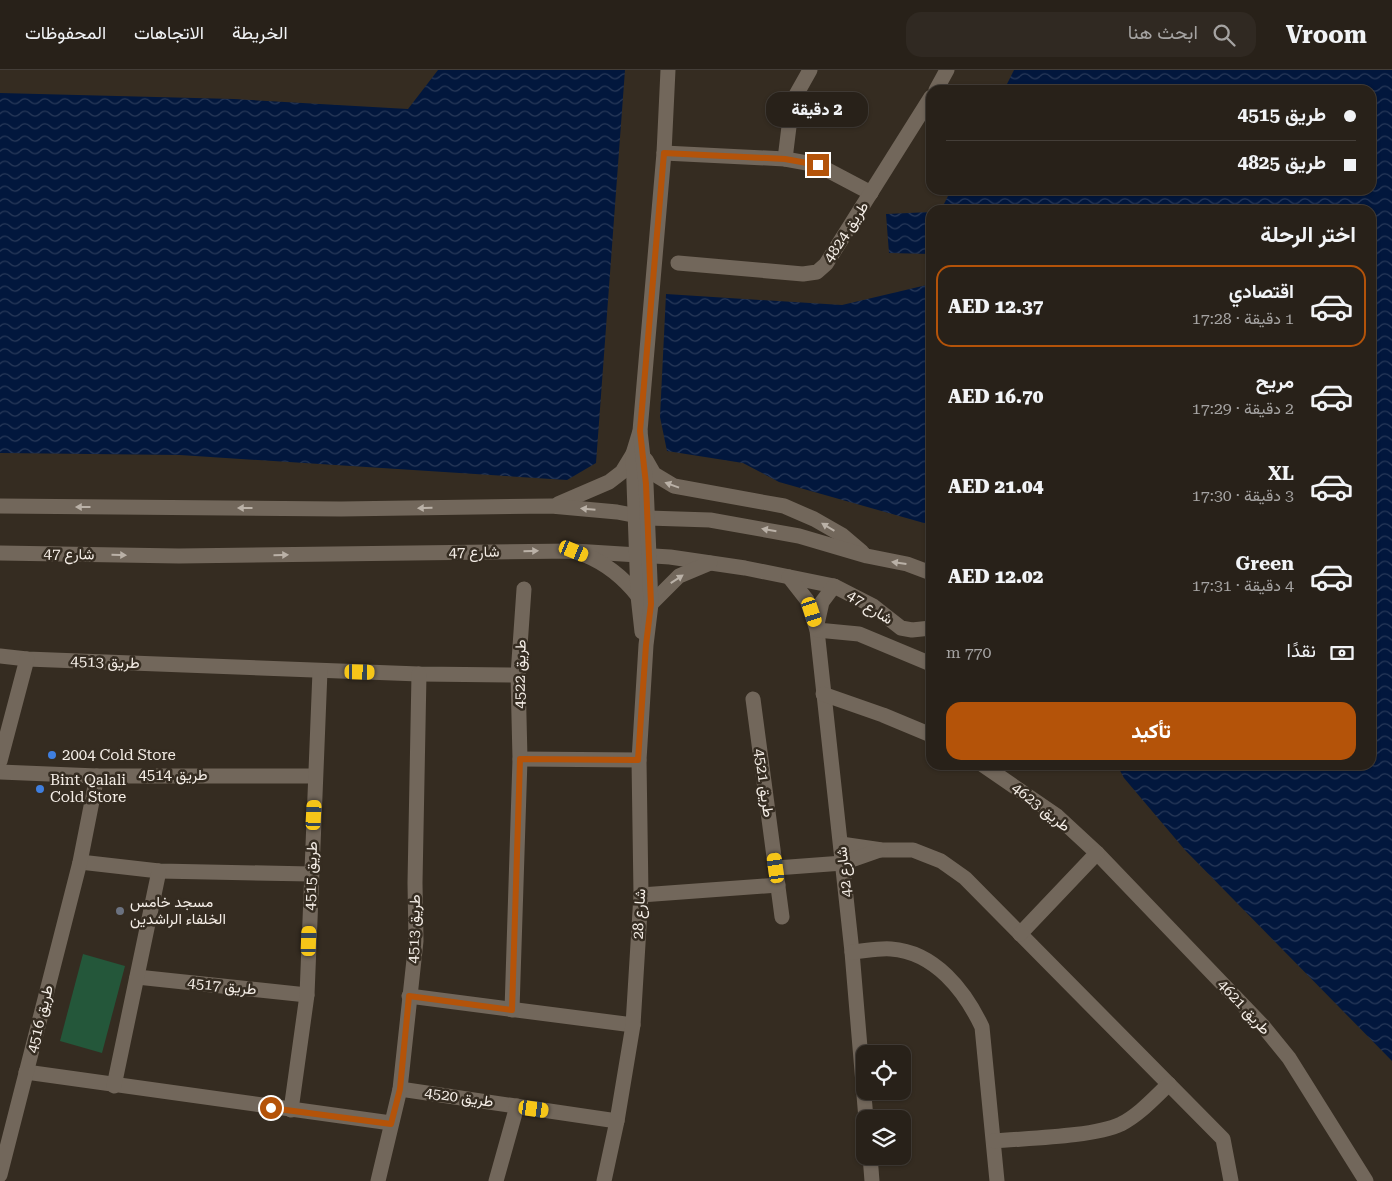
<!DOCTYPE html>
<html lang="ar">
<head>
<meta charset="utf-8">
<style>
	:root { --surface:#282119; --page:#302922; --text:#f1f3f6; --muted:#a5a3a2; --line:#443e38; --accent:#b45309 }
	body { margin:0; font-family:"Roboto Serif",Vazirmatn,serif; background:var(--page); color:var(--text); direction:rtl; height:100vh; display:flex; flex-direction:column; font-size:19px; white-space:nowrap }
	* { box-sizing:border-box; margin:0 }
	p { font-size:16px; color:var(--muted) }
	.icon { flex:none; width:28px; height:28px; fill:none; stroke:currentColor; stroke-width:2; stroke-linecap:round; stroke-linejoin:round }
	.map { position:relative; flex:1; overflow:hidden; direction:ltr }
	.sheet { position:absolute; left:926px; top:135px; width:450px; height:565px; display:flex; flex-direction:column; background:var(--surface); border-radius:15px; box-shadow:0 1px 4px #0004,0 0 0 1px var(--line); direction:rtl }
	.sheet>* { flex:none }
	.top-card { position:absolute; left:926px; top:15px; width:450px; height:110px; border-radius:15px; box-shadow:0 1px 4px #0004,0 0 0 1px var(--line); direction:rtl; display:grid; align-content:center; height:110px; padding:0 20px; background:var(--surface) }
	.controls { position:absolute; left:856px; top:975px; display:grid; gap:10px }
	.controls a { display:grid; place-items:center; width:55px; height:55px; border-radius:10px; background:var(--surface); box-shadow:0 1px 4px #0004,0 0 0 1px var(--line); font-size:25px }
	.end { position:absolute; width:22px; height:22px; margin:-11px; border:6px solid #b45309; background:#fff; box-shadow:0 0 0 2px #fff }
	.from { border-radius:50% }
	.bubble { position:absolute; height:35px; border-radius:15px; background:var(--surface); box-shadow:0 1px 4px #0004,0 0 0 1px var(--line); font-size:16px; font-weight:800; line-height:35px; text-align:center; direction:rtl }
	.car { position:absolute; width:15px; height:30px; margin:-15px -8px; border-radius:6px; box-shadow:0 0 4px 1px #0007; background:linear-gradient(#f5c518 24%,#345 0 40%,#f5c518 0 76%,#345 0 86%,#f5c518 0) }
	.top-card b { display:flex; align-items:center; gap:18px; height:48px; font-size:19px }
	.top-card b+b { border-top:1px solid var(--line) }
	.top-card i { width:12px; height:12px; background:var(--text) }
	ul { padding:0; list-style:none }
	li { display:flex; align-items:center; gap:15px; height:82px; margin:0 10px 8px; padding:0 10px; border:2px solid transparent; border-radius:15px }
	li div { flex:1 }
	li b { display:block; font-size:19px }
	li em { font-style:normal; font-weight:800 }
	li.selected { border-color:var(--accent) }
	li>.icon { width:45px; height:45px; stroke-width:1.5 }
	h2 { padding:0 20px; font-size:22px; line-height:60px }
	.pay { display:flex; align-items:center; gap:12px; height:55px; padding:0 20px; font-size:19px }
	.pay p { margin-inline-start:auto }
	.button { display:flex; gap:10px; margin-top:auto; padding:10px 20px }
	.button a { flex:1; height:58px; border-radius:15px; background:var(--accent); color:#fff; font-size:20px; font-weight:800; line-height:58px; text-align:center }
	header { display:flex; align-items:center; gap:30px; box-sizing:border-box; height:70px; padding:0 25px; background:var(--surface); border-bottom:1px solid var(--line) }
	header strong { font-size:24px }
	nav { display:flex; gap:28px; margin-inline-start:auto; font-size:18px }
	.search { width:350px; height:45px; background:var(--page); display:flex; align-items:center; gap:12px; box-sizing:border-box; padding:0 18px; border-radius:15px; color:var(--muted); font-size:19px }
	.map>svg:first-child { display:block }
	.park { fill:#24573a }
	.water { fill:url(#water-waves) }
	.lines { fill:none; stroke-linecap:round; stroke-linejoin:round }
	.minor { stroke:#72675b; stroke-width:15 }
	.oneway { fill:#bab1a7 }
	.route { stroke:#b45309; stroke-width:6 }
	.shop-dot { fill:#3f7fe0; stroke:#352c21; stroke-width:2 }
	.worship-dot { fill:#6b7280; stroke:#352c21; stroke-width:2 }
	.labels { text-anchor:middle; stroke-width:5; stroke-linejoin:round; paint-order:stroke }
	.street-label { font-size:15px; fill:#f4ede6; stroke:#352c21 }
	.poi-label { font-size:15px; fill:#f4ede6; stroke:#352c21; text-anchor:start }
</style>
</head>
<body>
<header>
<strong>Vroom</strong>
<div class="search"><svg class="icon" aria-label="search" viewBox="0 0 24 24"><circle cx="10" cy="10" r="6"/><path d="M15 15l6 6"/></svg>ابحث هنا</div>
<nav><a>الخريطة</a><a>الاتجاهات</a><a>المحفوظات</a></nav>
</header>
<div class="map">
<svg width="1392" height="1111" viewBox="0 0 1392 1111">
	<defs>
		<pattern id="water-waves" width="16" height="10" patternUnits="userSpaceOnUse" patternTransform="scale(1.25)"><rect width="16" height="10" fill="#02173d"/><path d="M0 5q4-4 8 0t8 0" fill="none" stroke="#283959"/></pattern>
	</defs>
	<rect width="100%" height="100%" fill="#352c21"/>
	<path class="park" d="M83,884L125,896L102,983L60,971Z"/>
	<g class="water">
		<path d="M438,0H625L596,393L567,410L180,385L0,383V23L234,29L408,39Z"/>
		<path d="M1014,0H1392V991L1185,780L1124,708L1117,695H1371V140H941L951,120H1371V20H1004Z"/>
		<path d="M931,142V184L889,183L886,144Z"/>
		<path d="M931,214V455L779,412L743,393L667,381L660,347L666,224L842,235Z"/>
	</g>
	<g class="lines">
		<g class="minor">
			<path d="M936,20L947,0"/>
			<path d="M664,83L785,89L818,95L871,123"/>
			<path d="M785,89L792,32L810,0"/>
			<path d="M678,193L803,204L817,202L826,194L931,27"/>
			<path d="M646,390L654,404L674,416L784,436L814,449L842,465L862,482"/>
			<path d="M558,434L609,412L622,402L633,384"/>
			<path d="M0,436L341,439L551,436L617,442L648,448L710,450L799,466L867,486L907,494L931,503"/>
			<path d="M0,483L179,486L574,481L670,487L745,498L834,516L873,536L901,558L912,560L931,558"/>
			<path d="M585,485C607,494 623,507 638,526"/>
			<path d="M789,507L807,530L817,560L852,882L866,1049"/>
			<path d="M651,534L679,506L710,493"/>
			<path d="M817,554L822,532L834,516"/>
			<path d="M817,560L859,564L931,594"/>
			<path d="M642,562L638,526L633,384L640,361L664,83L668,0"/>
			<path d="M0,586L27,589L419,604L518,605"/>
			<path d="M823,624L883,645L931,665"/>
			<path d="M753,629L782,847"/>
			<path d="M520,689L639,690"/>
			<path d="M0,691L27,589"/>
			<path d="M983,695L1057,746L1097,783L1263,956L1289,988L1366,1111"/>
			<path d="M0,702L97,706H315"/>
			<path d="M841,774L882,780H913L941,791L965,808L1223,1069L1231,1111"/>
			<path d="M80,792L159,801L311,804"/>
			<path d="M776,798L843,793L880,780"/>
			<path d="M641,825L778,815"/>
			<path d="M1020,864L1097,783"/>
			<path d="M852,882C865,881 879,878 891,879C935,882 965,921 982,957L997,1111"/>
			<path d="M137,907L307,925"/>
			<path d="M409,926L633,955"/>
			<path d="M512,940L520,689L518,605L524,519"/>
			<path d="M26,1002L391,1053"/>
			<path d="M114,1016L159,801"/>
			<path d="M400,1019L617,1051"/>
			<path d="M291,1040L307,925L320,601"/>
			<path d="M994,1071C1027,1068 1093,1067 1121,1054C1139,1045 1154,1028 1169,1014"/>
			<path d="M870,1086L872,1111"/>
			<path d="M0,1105L80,792L97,706"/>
			<path d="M378,1111L400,1019L416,871L415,813L419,604"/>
			<path d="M496,1111L517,1036"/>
			<path d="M604,1111L617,1051L633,955L641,825L639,690L646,575L651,534L646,414L640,361"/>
		</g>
	</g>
	<defs><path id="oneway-solid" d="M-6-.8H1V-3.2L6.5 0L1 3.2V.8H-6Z" transform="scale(1.25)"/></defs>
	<g class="oneway">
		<use href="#oneway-solid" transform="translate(672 415) rotate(-160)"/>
		<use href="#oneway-solid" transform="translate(83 437) rotate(-180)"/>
		<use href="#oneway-solid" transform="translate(245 438) rotate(-180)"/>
		<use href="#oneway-solid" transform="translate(425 438) rotate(179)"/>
		<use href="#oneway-solid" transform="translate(588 439) rotate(-175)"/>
		<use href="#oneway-solid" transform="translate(828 457) rotate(-149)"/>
		<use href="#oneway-solid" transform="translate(769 460) rotate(-170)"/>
		<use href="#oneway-solid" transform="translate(531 481) rotate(-1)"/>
		<use href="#oneway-solid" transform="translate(119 485) rotate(1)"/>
		<use href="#oneway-solid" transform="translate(281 485) rotate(-1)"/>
		<use href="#oneway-solid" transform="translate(899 493) rotate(-172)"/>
		<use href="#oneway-solid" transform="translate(677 509) rotate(-33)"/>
	</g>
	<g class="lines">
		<path class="route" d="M271,1038L391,1054L400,1019L409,926L512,940L520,689L638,690L646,575L651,534L646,414L640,361L664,83L785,89L818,95"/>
	</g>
	<g class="shop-dot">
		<circle cx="52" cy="685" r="5"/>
		<circle cx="40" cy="719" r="5"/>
	</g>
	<circle class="worship-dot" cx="120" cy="841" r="5"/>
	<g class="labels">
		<g class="street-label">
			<text transform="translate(846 162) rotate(-57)" y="5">طريق 4824</text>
			<text transform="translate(474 482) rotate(-1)" y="5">شارع 47</text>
			<text transform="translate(69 484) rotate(1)" y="5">شارع 47</text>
			<text transform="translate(870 537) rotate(32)" y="5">شارع 47</text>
			<text transform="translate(105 592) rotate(2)" y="5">طريق 4513</text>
			<text transform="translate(520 604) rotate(-89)" y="5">طريق 4522</text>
			<text x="173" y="710">طريق 4514</text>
			<text transform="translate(764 713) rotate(82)" y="5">طريق 4521</text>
			<text transform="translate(1041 737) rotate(38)" y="5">طريق 4623</text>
			<text transform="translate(844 802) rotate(-96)" y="5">شارع 42</text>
			<text transform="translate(311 806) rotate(-88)" y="5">طريق 4515</text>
			<text transform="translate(639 844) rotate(-87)" y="5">شارع 28</text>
			<text transform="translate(414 859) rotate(-88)" y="5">طريق 4513</text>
			<text transform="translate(222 916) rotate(6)" y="5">طريق 4517</text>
			<text transform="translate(1244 937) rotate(47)" y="5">طريق 4621</text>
			<text transform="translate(40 949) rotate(-76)" y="5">طريق 4516</text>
			<text transform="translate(459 1027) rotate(8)" y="5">طريق 4520</text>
		</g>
		<g class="poi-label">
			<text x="62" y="690">2004 Cold Store</text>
			<text x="50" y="715">Bint Qalali<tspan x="50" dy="17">Cold Store</tspan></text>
			<text x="130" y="837">مسجد خامس<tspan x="130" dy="17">الخلفاء الراشدين</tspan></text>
		</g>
	</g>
</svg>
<div class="controls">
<a><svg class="icon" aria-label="locate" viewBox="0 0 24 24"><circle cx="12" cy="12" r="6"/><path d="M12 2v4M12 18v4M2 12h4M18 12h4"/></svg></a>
<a><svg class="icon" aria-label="layers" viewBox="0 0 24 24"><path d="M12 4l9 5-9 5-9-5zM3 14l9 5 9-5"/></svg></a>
</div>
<i class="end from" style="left:271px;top:1038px"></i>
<i class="end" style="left:818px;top:95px"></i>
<div class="bubble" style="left:766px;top:22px;width:102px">2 دقيقة</div>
<i class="car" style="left:574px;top:481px;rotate:112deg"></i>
<i class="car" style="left:812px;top:542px;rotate:162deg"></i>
<i class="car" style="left:360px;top:602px;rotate:91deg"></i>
<i class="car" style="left:314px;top:745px;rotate:3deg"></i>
<i class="car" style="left:776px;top:798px;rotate:352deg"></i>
<i class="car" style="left:309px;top:871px;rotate:2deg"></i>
<i class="car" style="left:534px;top:1039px;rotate:98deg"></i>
<div class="top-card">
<b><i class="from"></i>طريق 4515</b>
<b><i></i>طريق 4825</b>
</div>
<section class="sheet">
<h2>اختر الرحلة</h2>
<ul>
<li class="selected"><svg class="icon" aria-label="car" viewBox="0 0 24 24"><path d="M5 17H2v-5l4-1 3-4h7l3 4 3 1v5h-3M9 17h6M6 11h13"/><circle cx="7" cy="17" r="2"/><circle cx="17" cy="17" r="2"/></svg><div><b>اقتصادي</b><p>1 دقيقة · 17:28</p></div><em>AED 12.37</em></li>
<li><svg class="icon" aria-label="car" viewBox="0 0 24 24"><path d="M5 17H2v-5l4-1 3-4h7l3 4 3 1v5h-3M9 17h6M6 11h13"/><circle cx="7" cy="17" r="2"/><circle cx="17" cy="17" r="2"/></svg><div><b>مريح</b><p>2 دقيقة · 17:29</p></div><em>AED 16.70</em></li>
<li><svg class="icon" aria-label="car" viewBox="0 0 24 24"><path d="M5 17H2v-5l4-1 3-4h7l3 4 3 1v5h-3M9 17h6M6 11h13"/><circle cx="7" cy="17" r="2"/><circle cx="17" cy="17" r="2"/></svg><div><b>XL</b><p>3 دقيقة · 17:30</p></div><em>AED 21.04</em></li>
<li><svg class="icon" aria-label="car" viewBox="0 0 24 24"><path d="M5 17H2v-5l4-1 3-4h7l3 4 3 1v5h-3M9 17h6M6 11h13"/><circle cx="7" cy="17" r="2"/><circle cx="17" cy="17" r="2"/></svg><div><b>Green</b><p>4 دقيقة · 17:31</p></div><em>AED 12.02</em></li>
</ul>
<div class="pay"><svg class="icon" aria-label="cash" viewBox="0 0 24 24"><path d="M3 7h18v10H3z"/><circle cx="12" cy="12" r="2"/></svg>نقدًا<p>770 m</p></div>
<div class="button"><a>تأكيد</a></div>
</section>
</div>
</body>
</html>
